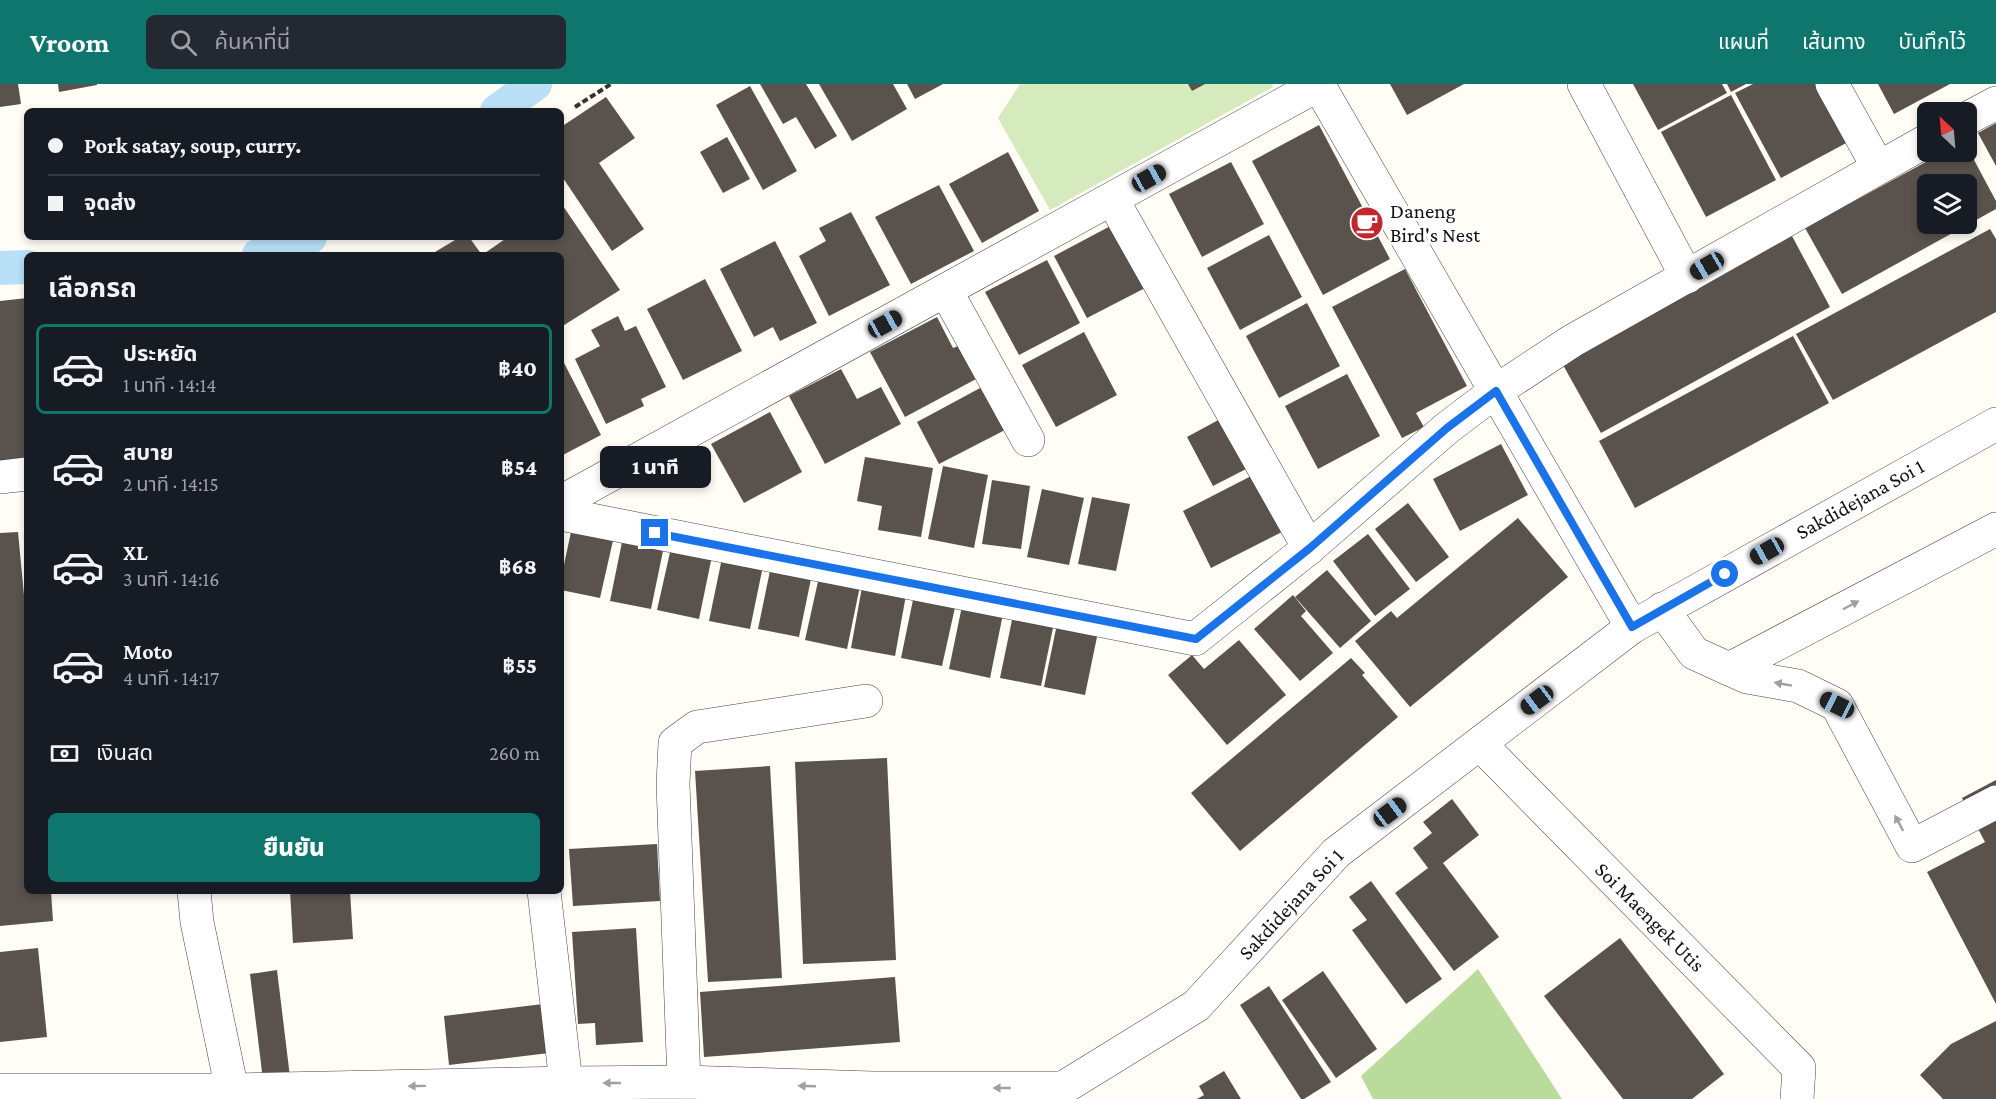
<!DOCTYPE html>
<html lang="th">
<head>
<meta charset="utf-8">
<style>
	:root { --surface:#171b24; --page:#242831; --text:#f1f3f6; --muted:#9ea1a6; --line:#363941; --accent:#0f766e }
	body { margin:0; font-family:"Crimson Pro","Noto Sans Thai",serif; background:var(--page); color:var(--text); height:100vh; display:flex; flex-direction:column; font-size:22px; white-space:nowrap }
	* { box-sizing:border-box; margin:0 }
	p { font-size:20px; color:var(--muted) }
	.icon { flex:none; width:33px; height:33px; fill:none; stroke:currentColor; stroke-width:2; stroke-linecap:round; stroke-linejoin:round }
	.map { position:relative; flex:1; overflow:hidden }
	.panel { position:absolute; left:24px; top:168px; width:540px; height:642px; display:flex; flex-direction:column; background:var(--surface); border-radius:9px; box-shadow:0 3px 9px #0003 }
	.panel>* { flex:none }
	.guide { position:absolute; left:24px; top:24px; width:540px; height:132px; border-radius:9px; box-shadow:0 3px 9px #0003; display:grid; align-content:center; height:132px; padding:0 24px; background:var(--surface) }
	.needle { width:39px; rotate:334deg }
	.tools { position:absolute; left:1917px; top:18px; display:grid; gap:12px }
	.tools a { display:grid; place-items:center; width:60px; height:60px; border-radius:9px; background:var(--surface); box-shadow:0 3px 9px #0003; font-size:30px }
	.end { position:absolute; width:27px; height:27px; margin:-14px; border:8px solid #1a73e8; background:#fff; box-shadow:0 0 0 3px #fff }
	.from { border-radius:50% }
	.bubble { position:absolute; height:42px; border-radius:9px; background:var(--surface); box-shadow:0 3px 9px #0003; font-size:20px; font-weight:800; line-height:42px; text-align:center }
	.car { position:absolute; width:18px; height:36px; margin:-18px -9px; border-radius:8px; box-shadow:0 0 4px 2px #0007; background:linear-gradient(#222 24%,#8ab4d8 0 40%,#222 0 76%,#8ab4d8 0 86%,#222 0) }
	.guide b { display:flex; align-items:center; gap:21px; height:57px; font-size:22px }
	.guide b+b { border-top:2px solid var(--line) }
	.guide i { width:15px; height:15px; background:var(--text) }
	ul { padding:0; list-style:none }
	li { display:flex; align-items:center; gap:18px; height:90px; margin:0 12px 9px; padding:0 12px; border:3px solid transparent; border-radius:9px }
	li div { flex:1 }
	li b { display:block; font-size:22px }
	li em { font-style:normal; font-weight:800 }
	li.selected { border-color:var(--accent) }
	li>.icon { width:54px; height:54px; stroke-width:1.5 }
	h2 { padding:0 24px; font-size:27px; line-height:72px }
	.pay { display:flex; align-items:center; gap:15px; height:66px; padding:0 24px; font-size:22px }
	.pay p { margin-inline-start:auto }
	.cta { display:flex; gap:12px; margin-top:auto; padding:12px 24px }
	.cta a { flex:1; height:69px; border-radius:9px; background:var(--accent); color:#fff; font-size:24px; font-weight:800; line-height:69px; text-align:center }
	header { display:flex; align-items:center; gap:36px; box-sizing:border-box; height:84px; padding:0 30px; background:var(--accent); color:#fff }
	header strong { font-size:28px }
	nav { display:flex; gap:33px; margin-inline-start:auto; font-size:21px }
	.search { width:420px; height:54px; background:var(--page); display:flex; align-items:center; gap:15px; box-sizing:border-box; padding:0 21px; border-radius:9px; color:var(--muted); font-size:22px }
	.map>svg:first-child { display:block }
	.green { fill:#d5ebbd }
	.forest { fill:#b9dc9c }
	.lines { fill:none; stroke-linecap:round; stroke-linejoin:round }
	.canal { stroke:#b9e0f7; stroke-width:34 }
	.building { fill:#5a524d; fill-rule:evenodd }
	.minor-casing { stroke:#444; stroke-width:34 }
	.path { stroke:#333; stroke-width:4; stroke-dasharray:6 3; stroke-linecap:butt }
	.minor { stroke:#fff; stroke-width:33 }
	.oneway { fill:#a0a0a0 }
	.route { stroke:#1a73e8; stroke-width:8 }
	.labels { text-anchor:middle; stroke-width:6; stroke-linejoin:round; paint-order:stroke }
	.poi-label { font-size:21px; fill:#111; stroke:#fff; text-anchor:start }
	.street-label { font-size:21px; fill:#111; stroke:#fff }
</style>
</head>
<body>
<header>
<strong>Vroom</strong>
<div class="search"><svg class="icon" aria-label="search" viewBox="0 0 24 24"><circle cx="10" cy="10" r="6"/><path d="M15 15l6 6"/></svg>ค้นหาที่นี่</div>
<nav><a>แผนที่</a><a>เส้นทาง</a><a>บันทึกไว้</a></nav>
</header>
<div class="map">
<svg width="1996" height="1015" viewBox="0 0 1996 1015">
	<rect width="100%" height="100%" fill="#fffdf5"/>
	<path class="green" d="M1020,0H1272L1273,3L1050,126L998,34Z"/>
	<path class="forest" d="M1478,885L1562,1015H1373L1361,992Z"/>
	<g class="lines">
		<g class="canal">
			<path d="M497,27L535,0"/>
			<path d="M259,171L310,153"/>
			<path d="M0,184L27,183"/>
		</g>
	</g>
	<g class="building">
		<path d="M0,0H18L21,20L0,23Z"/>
		<path d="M58,0H97V1L59,8Z"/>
		<path d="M760,0H806L837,52L815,65L796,33L783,40Z"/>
		<path d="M819,0H893L907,25L852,57Z"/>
		<path d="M907,0H943L915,15Z"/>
		<path d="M1188,0H1205L1192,7Z"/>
		<path d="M1390,0H1464L1407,31Z"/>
		<path d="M1633,0H1722L1727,9L1658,46Z"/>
		<path d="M1727,0H1746L1731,8Z"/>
		<path d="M1753,0H1819L1850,57L1781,94L1735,9Z"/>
		<path d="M1878,0H1950L1894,30Z"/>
		<path d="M750,2L797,87L763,106L716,21Z"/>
		<path d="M1731,11L1776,96L1706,133L1661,48Z"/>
		<path d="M606,13L635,54L599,79L644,145L612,167L561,91V43Z"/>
		<path d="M1996,39V82L1978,49Z"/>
		<path d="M1319,41L1390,175L1323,211L1252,77Z"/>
		<path d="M727,53L750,95L723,109L700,68Z"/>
		<path d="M1966,61L1996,117V125L1842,210L1805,144L1944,68H1966ZM1928,100H1966V140H1928Z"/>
		<path d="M1008,68L1039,127L982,159L949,100Z"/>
		<path d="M1231,78L1264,140L1202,173L1169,110Z"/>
		<path d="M939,101L974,167L911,200L875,133Z"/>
		<path d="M561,119L620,206L561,243V171H430L460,153H469L482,171L508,153H561Z"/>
		<path d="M851,128L890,201L829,232L799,172L826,157L819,144Z"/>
		<path d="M1116,139L1149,202L1087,234L1054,172Z"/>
		<path d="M1990,145L1996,155V228L1833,316L1796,250Z"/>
		<path d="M1269,151L1302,213L1240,246L1207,184Z"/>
		<path d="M1792,152L1830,223L1601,349L1563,281Z"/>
		<path d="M775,157L817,239L780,257L773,243L754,253L720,185Z"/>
		<path d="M1047,176L1080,239L1019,271L985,208Z"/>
		<path d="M1405,185L1467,302L1416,329L1424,343L1402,354L1332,223Z"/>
		<path d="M705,195L742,267L683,296L647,225Z"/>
		<path d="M27,214V376L0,379V217Z"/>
		<path d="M1307,219L1340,282L1279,314L1246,252Z"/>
		<path d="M618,232L625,247L636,242L666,303L641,315L644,322L606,340L575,275L600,262L591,246Z"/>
		<path d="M937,233L953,264L961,261L978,294L905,333L870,268Z"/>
		<path d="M1084,248L1117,311L1056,343L1022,281Z"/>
		<path d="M1793,252L1829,319L1635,424L1599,357Z"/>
		<path d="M561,273L601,351L561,372Z"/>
		<path d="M841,285L857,315L881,303L901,340L825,380L789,312Z"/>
		<path d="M1347,290L1380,352L1318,385L1285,322Z"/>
		<path d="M982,303L1005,346L939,380L917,338Z"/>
		<path d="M770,328L802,388L744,419L711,360Z"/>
		<path d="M1222,334L1248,384L1213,402L1187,353Z"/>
		<path d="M1501,360L1528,411L1460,447L1433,395Z"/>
		<path d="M865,373L933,384L921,453L878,446L882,422L857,417Z"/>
		<path d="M943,382L988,391L974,464L928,455Z"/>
		<path d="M1259,388L1288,445L1211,484L1183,427Z"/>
		<path d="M992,396L1030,402L1021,465L982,460Z"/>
		<path d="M1042,405L1084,414L1069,481L1027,473Z"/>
		<path d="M1092,413L1130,420L1116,487L1078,480Z"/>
		<path d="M1408,419L1449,473L1416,498L1375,445Z"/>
		<path d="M1518,434L1568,493L1410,623L1355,557L1391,527L1397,534Z"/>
		<path d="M572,443L614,452L600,514L561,506V495Z"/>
		<path d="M18,448L27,543V807H51L53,837L0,842V449Z"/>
		<path d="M1368,450L1410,505L1375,532L1333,477Z"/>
		<path d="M623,453L664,462L651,525L610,517Z"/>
		<path d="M671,464L712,472L699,535L657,526Z"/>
		<path d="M722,474L763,482L750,545L709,537Z"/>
		<path d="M771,482L812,490L799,553L758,545Z"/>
		<path d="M1327,486L1371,537L1340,564L1295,513Z"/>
		<path d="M819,493L860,502L847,565L805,556Z"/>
		<path d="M862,503L906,511L895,572L851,564Z"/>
		<path d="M914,511L956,519L942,582L901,574Z"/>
		<path d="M1293,511L1306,527L1301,532L1333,569L1300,597L1254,545Z"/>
		<path d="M962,522L1003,530L990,594L949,585Z"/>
		<path d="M1013,531L1054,539L1041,602L1000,594Z"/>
		<path d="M1057,540L1098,548L1085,611L1044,603Z"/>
		<path d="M1239,556L1286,611L1227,661L1168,591L1192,571L1204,585Z"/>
		<path d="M1351,574L1365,589L1362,591L1398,633L1240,767L1191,709Z"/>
		<path d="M887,674L896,876L803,880L795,678Z"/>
		<path d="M770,682L782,894L708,898L695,687Z"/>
		<path d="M1996,696V920L1927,788L1985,758L1962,714Z"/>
		<path d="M1452,715L1479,751L1443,779L1499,853L1454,887L1395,809L1428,784L1413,764L1432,749L1423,738Z"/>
		<path d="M657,760L660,817L573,822L569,765Z"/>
		<path d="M1371,797L1442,895L1406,920L1352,846L1367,836L1349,813Z"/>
		<path d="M290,807H350L353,855L293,859Z"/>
		<path d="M636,844L643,958L596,961L595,939L578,940L572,848Z"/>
		<path d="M1620,854L1724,990L1692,1015H1623L1544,912Z"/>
		<path d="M38,864L47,953L0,958V868Z"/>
		<path d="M277,886L290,993L263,996L250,890Z"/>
		<path d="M1323,887L1377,965L1336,994L1282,916Z"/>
		<path d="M895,893L900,958L704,973L700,908Z"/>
		<path d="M1269,902L1331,998L1304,1015H1301L1240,921Z"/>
		<path d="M543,920L549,969L449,981L444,932Z"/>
		<path d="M1996,937V1015H1943L1920,991L1951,960Z"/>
		<path d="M1224,987L1241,1015H1197L1204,1011L1199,1002Z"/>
	</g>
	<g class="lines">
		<defs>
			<g id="minor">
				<path d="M1318,0L1632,543"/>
				<path d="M1584,0L1687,193"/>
				<path d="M1832,0L1878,83"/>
				<path d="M1966,35L1996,19"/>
				<path d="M1112,115L1309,464"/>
				<path d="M946,207L1028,356"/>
				<path d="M0,393L27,390"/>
				<path d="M561,418L1318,1"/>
				<path d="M561,430L1195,555L1309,464L1447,344L1496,307L1572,257L1928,56"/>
				<path d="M1996,445L1729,585L1747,593L1798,602L1837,621L1912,762L1996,718"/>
				<path d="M1662,525L1694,569L1729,585"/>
				<path d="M1480,660L1799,984L1797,1015"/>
				<path d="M194,807L197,838L232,1006"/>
				<path d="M544,807L566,999"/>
				<path d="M684,998L673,700L675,659L697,643L866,617"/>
				<path d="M0,1006H232L566,999L684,998L873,1004H1060"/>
				<path d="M1045,1015L1196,922L1336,769L1632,543L1996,340"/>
			</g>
		</defs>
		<use href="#minor" class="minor-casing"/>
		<path class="path" d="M575,23L611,0"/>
		<use href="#minor" class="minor"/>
	</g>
	<defs><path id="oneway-solid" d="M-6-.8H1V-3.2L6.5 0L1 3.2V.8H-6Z" transform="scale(1.5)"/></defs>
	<g class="oneway">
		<use href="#oneway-solid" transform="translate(1851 521) rotate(-28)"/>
		<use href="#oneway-solid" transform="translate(1783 600) rotate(-170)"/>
		<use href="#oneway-solid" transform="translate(1899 739) rotate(-118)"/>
		<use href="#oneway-solid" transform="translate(612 999) rotate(180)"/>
		<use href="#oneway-solid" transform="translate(417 1002) rotate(179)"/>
		<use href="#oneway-solid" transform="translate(807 1002) rotate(-178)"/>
		<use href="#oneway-solid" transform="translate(1002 1004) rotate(180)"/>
	</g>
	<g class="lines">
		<path class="route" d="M655,449L1196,555L1310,464L1447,344L1496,307L1632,543L1725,490"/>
	</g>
	<defs>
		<symbol id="cafe-disc" viewBox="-11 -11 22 22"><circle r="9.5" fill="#c4262e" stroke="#fff"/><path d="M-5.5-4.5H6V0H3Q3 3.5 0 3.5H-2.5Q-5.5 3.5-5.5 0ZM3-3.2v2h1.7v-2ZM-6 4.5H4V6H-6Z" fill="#fff"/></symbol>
	</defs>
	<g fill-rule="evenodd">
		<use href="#cafe-disc" x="1348" y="120" width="38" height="38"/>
	</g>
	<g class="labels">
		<g class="poi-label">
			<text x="1390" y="134">Daneng<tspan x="1390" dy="24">Bird's Nest</tspan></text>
		</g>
		<g class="street-label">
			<text transform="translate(1860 415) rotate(-29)" y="7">Sakdidejana Soi 1</text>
			<text transform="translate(1291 820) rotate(-47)" y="7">Sakdidejana Soi 1</text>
			<text transform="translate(1650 833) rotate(45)" y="7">Soi Maengek Utis</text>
		</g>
	</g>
</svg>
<div class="tools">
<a><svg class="needle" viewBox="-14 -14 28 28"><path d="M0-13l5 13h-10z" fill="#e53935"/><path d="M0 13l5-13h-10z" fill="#9ea1a6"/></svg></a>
<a><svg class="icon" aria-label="layers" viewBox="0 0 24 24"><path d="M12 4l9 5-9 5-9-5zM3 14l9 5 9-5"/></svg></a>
</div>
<i class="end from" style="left:1725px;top:490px"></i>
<i class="end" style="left:655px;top:449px"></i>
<div class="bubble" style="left:600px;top:362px;width:111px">1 นาที</div>
<i class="car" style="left:1149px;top:94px;rotate:61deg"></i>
<i class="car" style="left:1707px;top:182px;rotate:240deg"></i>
<i class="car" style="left:885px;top:240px;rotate:61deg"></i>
<i class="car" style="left:1767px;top:467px;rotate:241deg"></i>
<i class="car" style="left:1537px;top:616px;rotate:233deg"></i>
<i class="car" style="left:1837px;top:621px;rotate:296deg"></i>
<i class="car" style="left:1390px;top:728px;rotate:53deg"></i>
<div class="guide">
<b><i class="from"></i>Pork satay, soup, curry.</b>
<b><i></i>จุดส่ง</b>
</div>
<section class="panel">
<h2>เลือกรถ</h2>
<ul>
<li class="selected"><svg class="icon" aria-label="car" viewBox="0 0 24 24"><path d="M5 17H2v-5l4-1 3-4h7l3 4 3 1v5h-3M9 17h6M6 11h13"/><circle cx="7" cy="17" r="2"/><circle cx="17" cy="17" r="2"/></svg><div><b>ประหยัด</b><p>1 นาที · 14:14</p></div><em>฿40</em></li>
<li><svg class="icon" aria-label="car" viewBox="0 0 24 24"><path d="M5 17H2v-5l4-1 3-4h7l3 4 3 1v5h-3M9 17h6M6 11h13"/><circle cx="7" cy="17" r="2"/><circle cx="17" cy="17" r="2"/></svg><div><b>สบาย</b><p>2 นาที · 14:15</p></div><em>฿54</em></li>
<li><svg class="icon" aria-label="car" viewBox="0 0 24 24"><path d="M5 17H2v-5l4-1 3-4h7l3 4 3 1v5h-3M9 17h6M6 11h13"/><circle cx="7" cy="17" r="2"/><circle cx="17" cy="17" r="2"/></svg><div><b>XL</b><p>3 นาที · 14:16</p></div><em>฿68</em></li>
<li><svg class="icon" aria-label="car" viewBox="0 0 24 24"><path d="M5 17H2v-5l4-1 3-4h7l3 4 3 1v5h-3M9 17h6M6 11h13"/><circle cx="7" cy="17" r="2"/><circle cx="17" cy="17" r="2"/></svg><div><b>Moto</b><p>4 นาที · 14:17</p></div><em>฿55</em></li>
</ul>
<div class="pay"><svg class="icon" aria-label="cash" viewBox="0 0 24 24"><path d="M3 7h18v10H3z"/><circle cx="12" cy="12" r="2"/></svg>เงินสด<p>260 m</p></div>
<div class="cta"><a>ยืนยัน</a></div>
</section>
</div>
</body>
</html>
